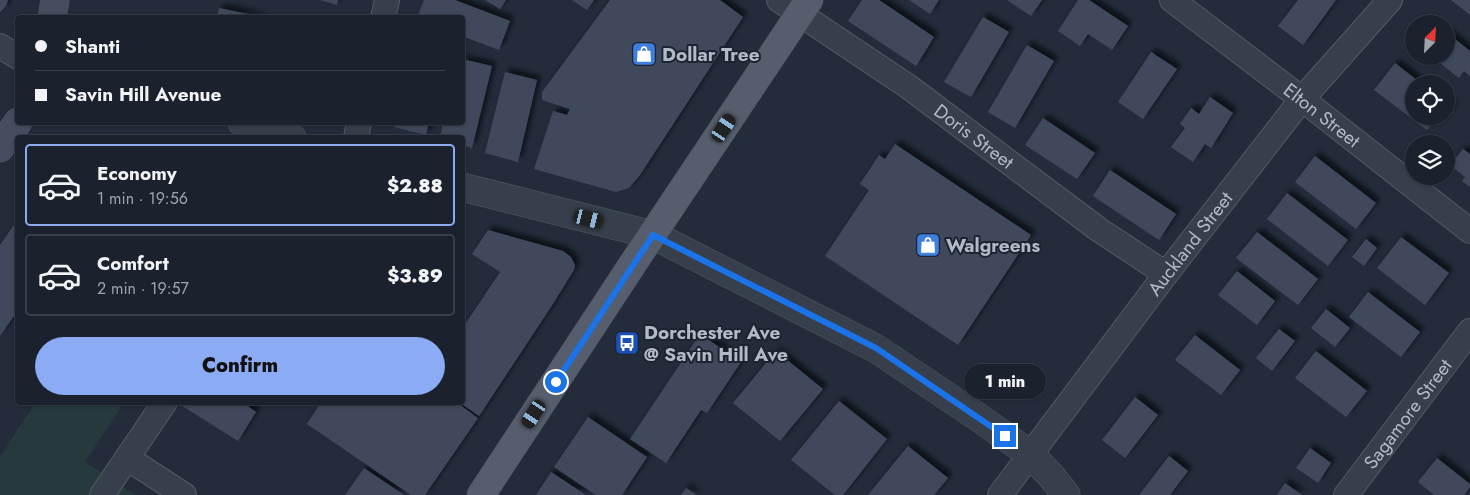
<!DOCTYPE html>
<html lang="en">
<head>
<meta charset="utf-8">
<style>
	:root { --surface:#1b212d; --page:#242935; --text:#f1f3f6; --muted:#a0a3aa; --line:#393e49; --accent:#8bacf5 }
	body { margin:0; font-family:Jost,sans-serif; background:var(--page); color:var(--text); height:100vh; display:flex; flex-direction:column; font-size:19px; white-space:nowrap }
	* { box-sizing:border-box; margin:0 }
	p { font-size:16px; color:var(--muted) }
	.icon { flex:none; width:28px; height:28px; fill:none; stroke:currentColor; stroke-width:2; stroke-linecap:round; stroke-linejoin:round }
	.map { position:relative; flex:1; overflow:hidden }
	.details { position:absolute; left:15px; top:135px; width:450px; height:270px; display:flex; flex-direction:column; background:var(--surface); border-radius:5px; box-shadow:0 1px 4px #0004,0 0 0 1px var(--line) }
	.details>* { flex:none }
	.top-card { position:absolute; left:15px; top:15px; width:450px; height:110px; border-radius:5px; box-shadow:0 1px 4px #0004,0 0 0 1px var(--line); display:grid; align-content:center; height:110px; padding:0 20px; background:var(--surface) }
	.needle { width:32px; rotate:24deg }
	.buttons { position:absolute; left:1405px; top:15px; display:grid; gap:10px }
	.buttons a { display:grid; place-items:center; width:50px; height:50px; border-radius:50%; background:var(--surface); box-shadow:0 1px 4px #0004,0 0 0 1px var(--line); font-size:25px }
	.end { position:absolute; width:22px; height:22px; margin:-11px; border:6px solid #1a73e8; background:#fff; box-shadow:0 0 0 2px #fff }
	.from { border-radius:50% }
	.bubble { position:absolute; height:35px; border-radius:18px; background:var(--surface); box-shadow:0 1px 4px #0004,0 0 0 1px var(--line); font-size:16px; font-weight:800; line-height:35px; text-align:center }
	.car { position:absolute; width:15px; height:30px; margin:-15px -8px; border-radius:6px; box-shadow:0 0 4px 1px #0007; background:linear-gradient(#222 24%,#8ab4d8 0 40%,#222 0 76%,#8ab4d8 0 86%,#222 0) }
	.top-card b { display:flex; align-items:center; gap:18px; height:48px; font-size:19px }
	.top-card b+b { border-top:1px solid var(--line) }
	.top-card i { width:12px; height:12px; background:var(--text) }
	ul { padding:9px 0 0; list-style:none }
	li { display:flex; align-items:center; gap:15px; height:82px; margin:0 10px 8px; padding:0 10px; border:2px solid var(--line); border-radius:5px }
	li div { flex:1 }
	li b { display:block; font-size:19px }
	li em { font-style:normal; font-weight:800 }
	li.active { border-color:var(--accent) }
	li>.icon { width:45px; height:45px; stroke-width:1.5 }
	.primary-button { display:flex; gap:10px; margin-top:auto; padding:10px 20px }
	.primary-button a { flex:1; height:58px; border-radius:30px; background:var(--accent); color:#111; font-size:20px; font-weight:800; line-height:58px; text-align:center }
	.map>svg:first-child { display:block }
	.green { fill:#26393d }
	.building { fill:#404a5b; filter:url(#shadow) }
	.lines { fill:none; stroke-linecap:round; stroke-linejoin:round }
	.minor-casing { stroke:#535a67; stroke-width:26 }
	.tertiary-casing { stroke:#535a67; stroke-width:29 }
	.secondary-casing { stroke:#535a67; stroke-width:29 }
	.primary-casing { stroke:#414855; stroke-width:29 }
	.minor { stroke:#383f4c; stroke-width:24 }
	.tertiary { stroke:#383f4c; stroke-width:28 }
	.secondary { stroke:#464d5f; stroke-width:28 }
	.primary { stroke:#565d6c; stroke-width:28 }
	.route { stroke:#1a73e8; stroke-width:6 }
	.labels { text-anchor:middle; stroke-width:4; stroke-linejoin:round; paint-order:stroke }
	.poi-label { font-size:19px; font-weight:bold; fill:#b3bac7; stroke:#1d2431; text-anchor:start }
	.street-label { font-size:19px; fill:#b3bac7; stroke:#1d2431 }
</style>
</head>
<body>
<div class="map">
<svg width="1470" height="495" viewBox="0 0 1470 495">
	<defs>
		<filter id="shadow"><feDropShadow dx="4.5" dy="-4.5" stdDeviation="2.5" flood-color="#0009"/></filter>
	</defs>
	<rect width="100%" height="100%" fill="#242c3c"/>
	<path class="green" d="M35,403H124L85,462L136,495H0V457Z"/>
	<g class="building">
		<path d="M0,0H8L6,6L0,12Z"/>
		<path d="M320,0H338L337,5Z"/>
		<path d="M424,0H455L510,21L499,50L462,36V18H417Z"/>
		<path d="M485,0H506L500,9Z"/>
		<path d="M572,0H594L587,10Z"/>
		<path d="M610,0H720L743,17L640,175L629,188L616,192L534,169L553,111L567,115L570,109L542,100V92Z"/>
		<path d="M862,0H879L934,37L916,66L848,21Z"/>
		<path d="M909,0H939L930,14Z"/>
		<path d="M1007,0H1042L1031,16Z"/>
		<path d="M1078,0H1089L1128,26L1112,50L1088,34L1080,46L1058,31Z"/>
		<path d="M1298,0H1336L1303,45L1278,26Z"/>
		<path d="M1451,0H1470V15Z"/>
		<path d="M219,8L262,17V18H217Z"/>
		<path d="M983,17L1009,32L971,97L944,82Z"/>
		<path d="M1446,32L1470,51V76L1464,71L1459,78L1431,56H1446Z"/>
		<path d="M1027,45L1054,61L1015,128L988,112Z"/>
		<path d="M1151,52L1177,69L1143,119L1118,102Z"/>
		<path d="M462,59L492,66L472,148L462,145V138H440L443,122H462Z"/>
		<path d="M1395,63L1422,84H1414V116H1446L1439,125L1434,121L1427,130L1374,90Z"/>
		<path d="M505,72L537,80L518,162L485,153Z"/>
		<path d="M1210,97L1233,113L1211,148L1205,144L1193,162L1171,147L1185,128L1180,124L1191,108L1199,114Z"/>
		<path d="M1446,102L1453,108L1446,116Z"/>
		<path d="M1043,118L1095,153L1077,179L1025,145Z"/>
		<path d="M395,122H429L426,135L394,127Z"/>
		<path d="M895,144L1031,235L958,345L825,256L869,190L860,184L879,155L885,159Z"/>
		<path d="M1463,149L1470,154V187L1462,181L1465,177L1450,165Z"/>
		<path d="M1315,156L1376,203L1356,229L1295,182Z"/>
		<path d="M1110,170L1176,214L1159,240L1093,196Z"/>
		<path d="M1287,193L1348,240L1328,266L1267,219Z"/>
		<path d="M18,219V310L0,336V245Z"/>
		<path d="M488,230L563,251L571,257L575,265L574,270L551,307L479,416L459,402H462V329L500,272L472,254Z"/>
		<path d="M1257,232L1318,279L1298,305L1236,258Z"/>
		<path d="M1401,237L1449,273L1425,305L1377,268Z"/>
		<path d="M1366,239L1377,248L1364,266L1352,257Z"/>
		<path d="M1237,271L1275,301L1257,325L1218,295Z"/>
		<path d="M1368,292L1420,332L1401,357L1349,317Z"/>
		<path d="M1326,309L1350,328L1335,347L1311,328Z"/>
		<path d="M1279,329L1295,341L1272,371L1256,358Z"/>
		<path d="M700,334L741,362L707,413L701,410L666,463L630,439Z"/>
		<path d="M1195,335L1240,370L1221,395L1175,360Z"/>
		<path d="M776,351L823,389L780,441L733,403Z"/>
		<path d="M1316,351L1367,391L1346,417L1295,378Z"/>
		<path d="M1135,397L1158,415L1125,458L1102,440Z"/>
		<path d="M839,401L887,439L843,495H835L791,460Z"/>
		<path d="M180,402H242L256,412L238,441L179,404Z"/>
		<path d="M321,402H456L478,418L425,495H411L307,424Z"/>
		<path d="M588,417L647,457L622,495H596L554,467Z"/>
		<path d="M908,446L948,478L934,495H868Z"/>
		<path d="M1310,448L1331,463L1318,483L1296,468Z"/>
		<path d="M1169,456L1188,471L1170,495H1139Z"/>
		<path d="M1437,458L1470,484V487L1464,495H1434L1418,482Z"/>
		<path d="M364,468L404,495H345Z"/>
		<path d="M551,472L586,495H536Z"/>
		<path d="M1285,483L1302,495H1277Z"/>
		<path d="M686,488L697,495H681Z"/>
	</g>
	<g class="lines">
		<defs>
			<g id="minor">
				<path id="s1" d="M779,0L909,87L1098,229L1166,274"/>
				<path id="s2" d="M1172,0L1302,99L1470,231"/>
				<path d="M383,18L387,0"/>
				<path d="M0,46L18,57"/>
				<path d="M356,138L359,122"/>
				<path d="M127,458L184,495"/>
				<path d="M102,495L165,402"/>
				<path id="s3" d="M1000,495L1166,274L1302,99L1390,0"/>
				<path id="s4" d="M1346,495L1470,331"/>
			</g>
			<g id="tertiary">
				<path d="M242,122L292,138"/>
				<path d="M462,187L653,235L875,348L978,417L1031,455L1052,477L1066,495"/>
			</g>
			<g id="secondary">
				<path d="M52,18L55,0"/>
				<path d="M0,148L18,122"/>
			</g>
			<path id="primary" d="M481,495L634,262L809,0"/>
		</defs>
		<use href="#minor" class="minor-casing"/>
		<use href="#tertiary" class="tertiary-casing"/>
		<use href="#secondary" class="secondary-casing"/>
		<use href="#primary" class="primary-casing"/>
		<use href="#minor" class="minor"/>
		<use href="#tertiary" class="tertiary"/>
		<use href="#secondary" class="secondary"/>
		<use href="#primary" class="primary"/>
	</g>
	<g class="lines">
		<path class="route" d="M556,382L653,235L876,348L1005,436"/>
	</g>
	<defs>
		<symbol id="shop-square" viewBox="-11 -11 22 22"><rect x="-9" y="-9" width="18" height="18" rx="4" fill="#3f7fe0" stroke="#1d2431"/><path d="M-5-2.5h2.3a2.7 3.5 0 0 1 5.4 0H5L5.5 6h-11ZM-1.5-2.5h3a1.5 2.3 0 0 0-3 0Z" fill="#fff"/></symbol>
		<symbol id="bus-square" viewBox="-11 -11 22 22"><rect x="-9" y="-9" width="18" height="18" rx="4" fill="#1a4fb4" stroke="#1d2431"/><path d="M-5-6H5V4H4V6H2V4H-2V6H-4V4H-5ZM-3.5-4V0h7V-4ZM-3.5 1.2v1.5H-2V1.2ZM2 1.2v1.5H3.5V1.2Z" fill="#fff"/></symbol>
	</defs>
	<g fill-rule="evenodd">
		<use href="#shop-square" x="630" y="40" width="28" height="28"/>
		<use href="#shop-square" x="914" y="231" width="28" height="28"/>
		<use href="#bus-square" x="613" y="329" width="28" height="28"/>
	</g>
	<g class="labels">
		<g class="poi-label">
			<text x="662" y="61">Dollar Tree</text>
			<text x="946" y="252">Walgreens</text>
			<text x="644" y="339">Dorchester Ave<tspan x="644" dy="22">@ Savin Hill Ave</tspan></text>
		</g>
		<g class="street-label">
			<text dy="7" stroke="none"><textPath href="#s2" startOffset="189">Elton Street</textPath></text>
			<text dy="7" stroke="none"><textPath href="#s1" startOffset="238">Doris Street</textPath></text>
			<text dy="7" stroke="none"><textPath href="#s3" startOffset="315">Auckland Street</textPath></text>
			<text dy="7" stroke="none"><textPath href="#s4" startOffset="102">Sagamore Street</textPath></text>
		</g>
	</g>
</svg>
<div class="buttons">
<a><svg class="needle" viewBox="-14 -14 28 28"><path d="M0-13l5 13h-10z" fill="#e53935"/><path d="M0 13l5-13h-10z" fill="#a0a3aa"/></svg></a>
<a><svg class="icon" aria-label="locate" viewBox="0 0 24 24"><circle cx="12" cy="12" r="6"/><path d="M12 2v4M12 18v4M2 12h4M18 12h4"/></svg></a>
<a><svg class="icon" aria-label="layers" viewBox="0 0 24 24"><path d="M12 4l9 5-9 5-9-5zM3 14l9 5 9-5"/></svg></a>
</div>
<i class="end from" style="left:556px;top:382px"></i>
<i class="end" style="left:1005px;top:436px"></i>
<div class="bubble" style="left:964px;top:364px;width:82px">1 min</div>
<i class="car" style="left:724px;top:128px;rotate:34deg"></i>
<i class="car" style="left:589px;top:219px;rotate:104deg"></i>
<i class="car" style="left:534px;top:414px;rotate:213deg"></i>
<div class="top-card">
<b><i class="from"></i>Shanti</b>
<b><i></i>Savin Hill Avenue</b>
</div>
<section class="details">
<ul>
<li class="active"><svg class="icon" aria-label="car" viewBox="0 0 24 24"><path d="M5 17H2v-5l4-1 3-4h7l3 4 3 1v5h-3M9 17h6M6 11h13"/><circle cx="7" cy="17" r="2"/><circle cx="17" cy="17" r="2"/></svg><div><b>Economy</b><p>1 min · 19:56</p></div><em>$2.88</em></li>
<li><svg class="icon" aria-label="car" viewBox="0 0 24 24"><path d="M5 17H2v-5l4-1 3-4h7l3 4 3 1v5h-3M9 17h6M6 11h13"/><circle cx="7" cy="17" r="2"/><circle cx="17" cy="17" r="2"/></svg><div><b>Comfort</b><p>2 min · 19:57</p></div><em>$3.89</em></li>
</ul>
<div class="primary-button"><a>Confirm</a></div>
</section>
</div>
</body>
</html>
